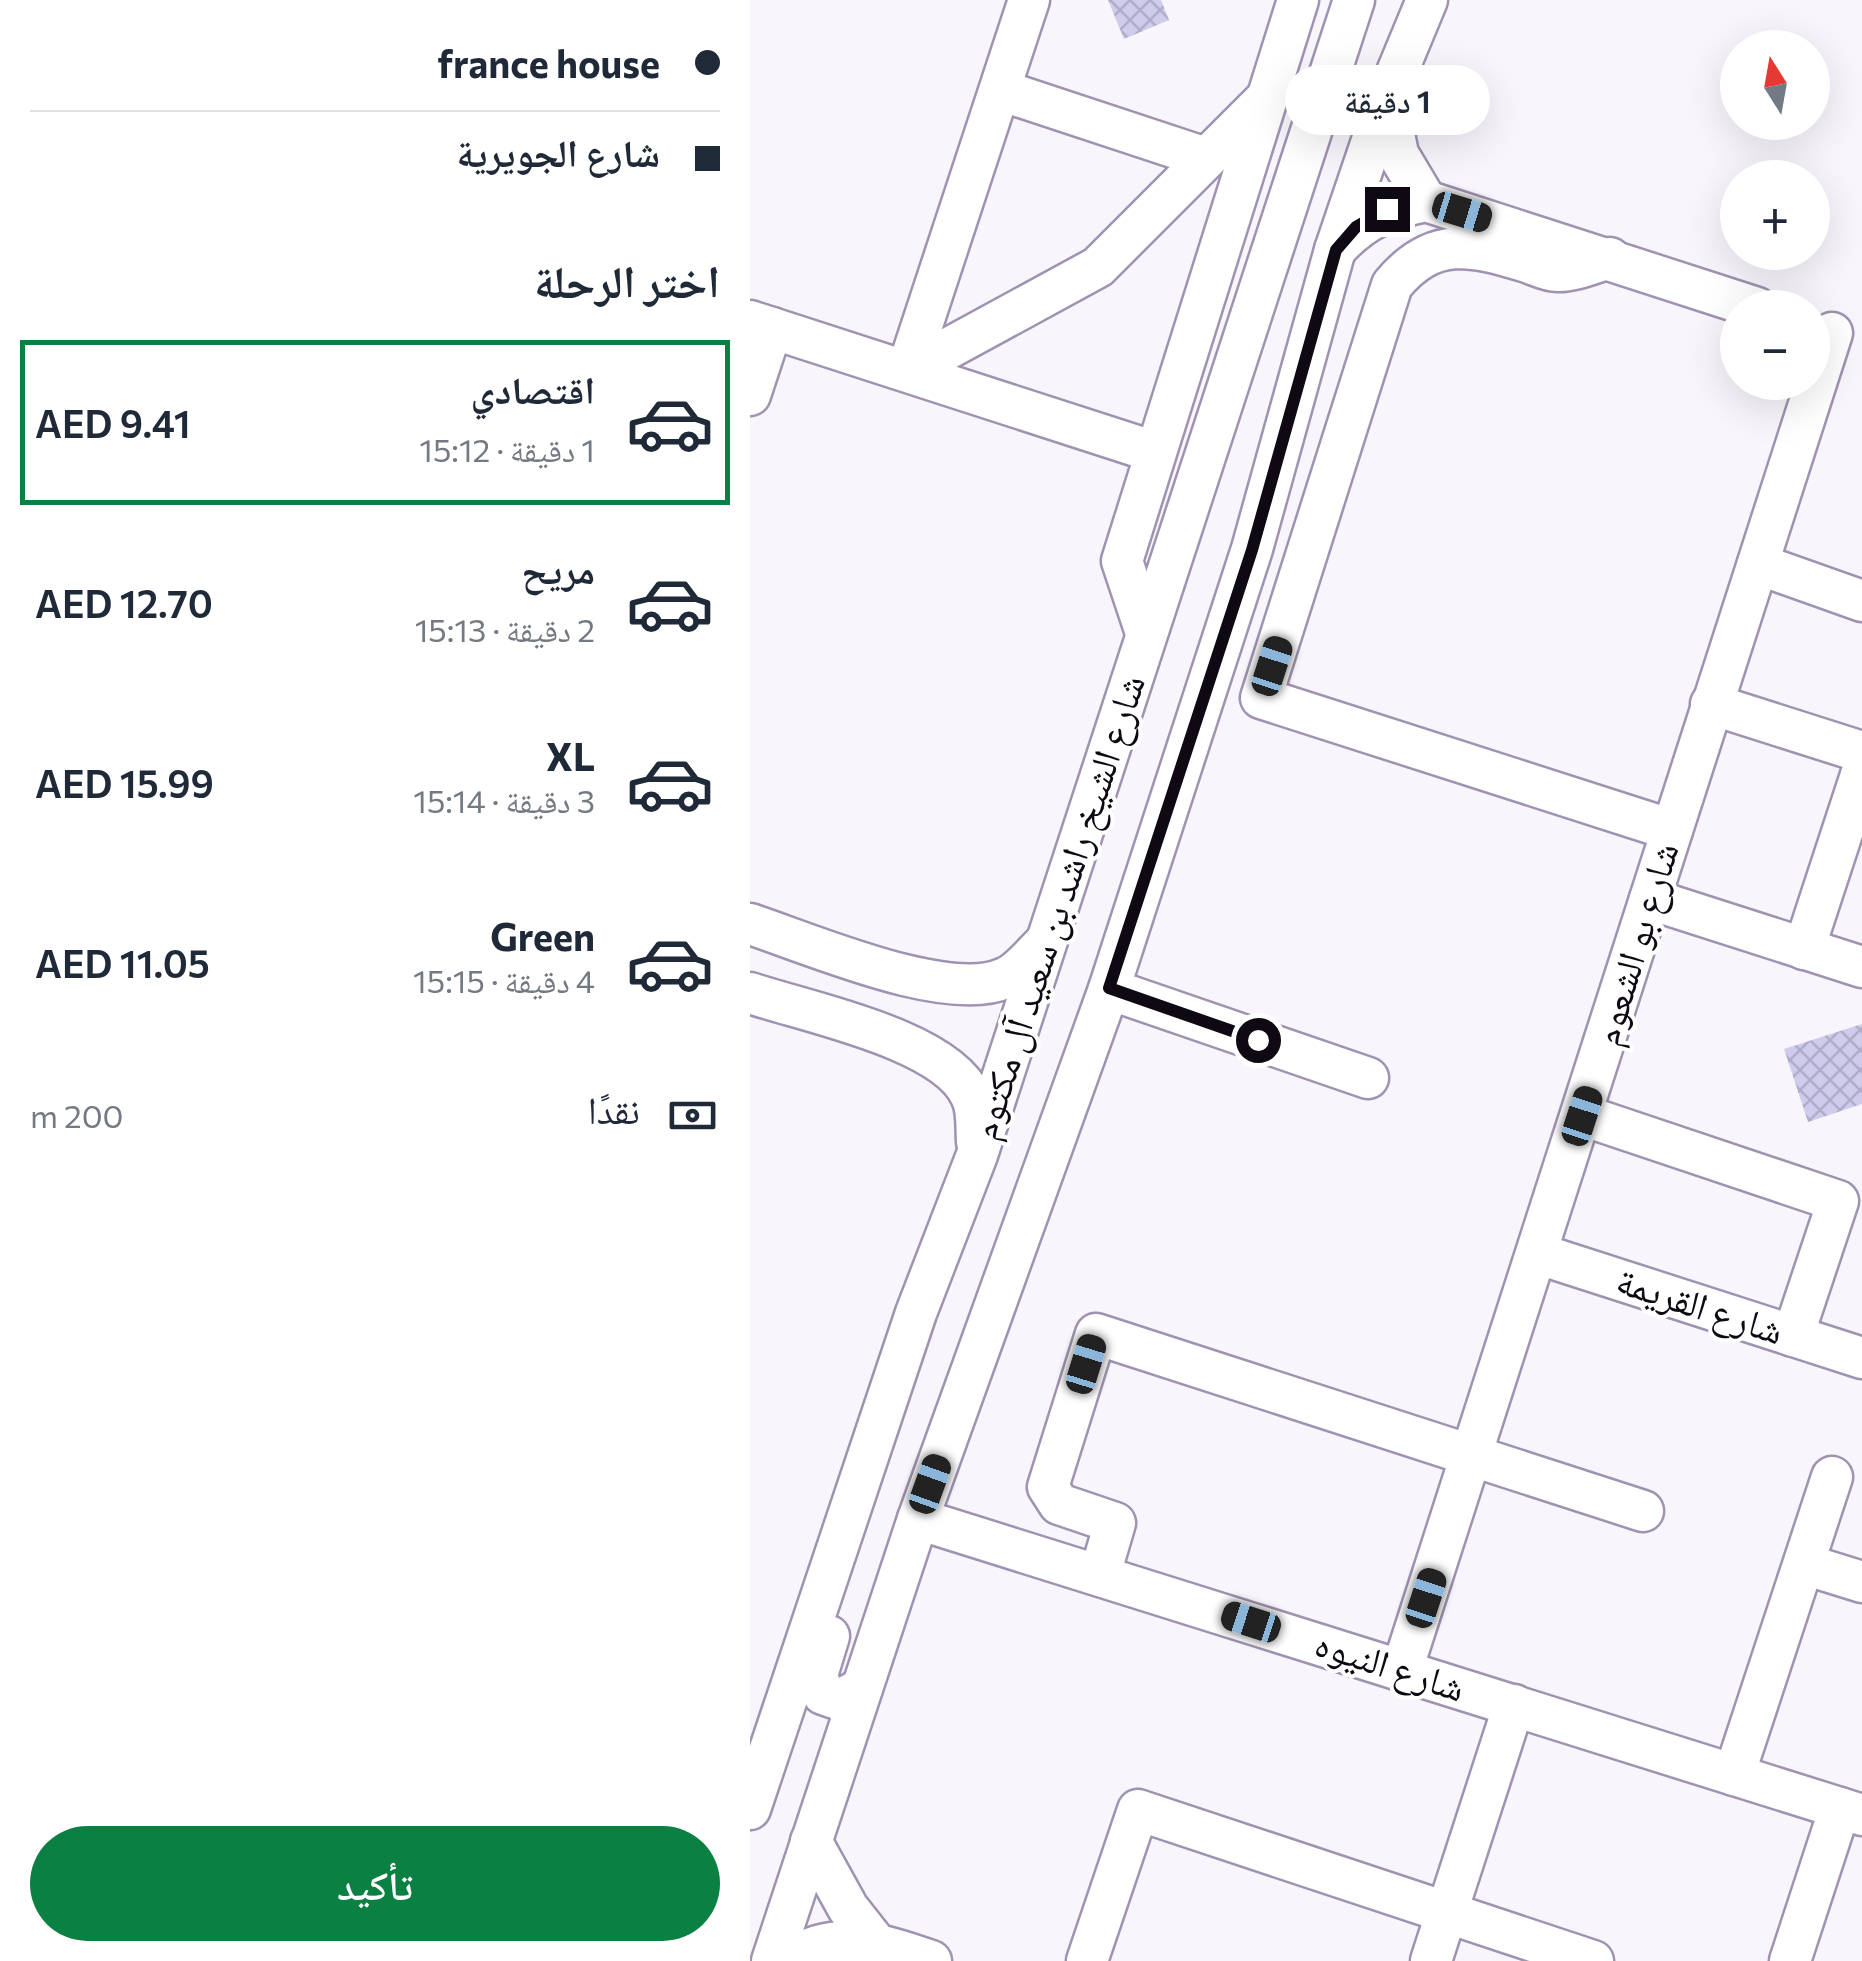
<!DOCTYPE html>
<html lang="ar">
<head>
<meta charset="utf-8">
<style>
	:root { --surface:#fff; --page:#f6f6f7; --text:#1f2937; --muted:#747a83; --line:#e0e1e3; --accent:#0b8043 }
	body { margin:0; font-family:Commissioner,"Noto Naskh Arabic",sans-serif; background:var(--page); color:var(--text); direction:rtl; height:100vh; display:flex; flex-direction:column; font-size:38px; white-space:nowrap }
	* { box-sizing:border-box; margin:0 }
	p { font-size:32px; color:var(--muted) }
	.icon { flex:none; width:55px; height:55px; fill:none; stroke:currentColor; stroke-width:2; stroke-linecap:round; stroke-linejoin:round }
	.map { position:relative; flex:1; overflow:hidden; direction:ltr }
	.panel { display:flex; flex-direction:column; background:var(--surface); width:750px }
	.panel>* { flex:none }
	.hud { display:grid; align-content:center; height:220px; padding:0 30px; background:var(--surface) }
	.needle { width:65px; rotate:349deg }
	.buttons { position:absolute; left:970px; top:30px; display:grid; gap:20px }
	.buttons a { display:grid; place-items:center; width:110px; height:110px; border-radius:50%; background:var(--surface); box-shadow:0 10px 40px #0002; font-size:50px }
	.end { position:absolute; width:45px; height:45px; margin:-22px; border:12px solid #0e0913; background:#fff; box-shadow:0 0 0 5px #fff }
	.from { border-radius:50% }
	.bubble { position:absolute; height:70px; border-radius:35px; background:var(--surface); box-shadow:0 10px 40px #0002; font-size:32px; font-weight:600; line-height:70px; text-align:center; direction:rtl }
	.car { position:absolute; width:30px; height:60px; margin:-30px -15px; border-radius:12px; box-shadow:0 0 8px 2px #0007; background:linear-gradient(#222 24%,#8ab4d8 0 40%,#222 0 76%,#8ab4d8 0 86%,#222 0) }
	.hud b { display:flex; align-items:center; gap:35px; height:95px; font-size:38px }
	.hud b+b { border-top:2px solid var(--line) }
	.hud i { width:25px; height:25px; background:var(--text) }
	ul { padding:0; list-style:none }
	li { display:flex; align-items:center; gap:30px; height:165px; margin:0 20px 15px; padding:0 10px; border:5px solid transparent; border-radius:0px }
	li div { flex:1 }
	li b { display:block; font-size:38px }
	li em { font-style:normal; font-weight:600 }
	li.on { border-color:var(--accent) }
	li>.icon { width:90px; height:90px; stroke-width:1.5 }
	h2 { padding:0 30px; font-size:45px; line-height:120px }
	.pay { display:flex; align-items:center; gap:25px; height:110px; padding:0 30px; font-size:38px }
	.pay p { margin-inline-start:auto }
	.primary-button { display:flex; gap:20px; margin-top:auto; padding:20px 30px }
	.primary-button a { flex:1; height:115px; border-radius:60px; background:var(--accent); color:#fff; font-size:40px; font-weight:600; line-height:115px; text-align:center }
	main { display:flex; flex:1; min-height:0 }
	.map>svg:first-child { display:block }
	.building { fill:url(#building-cross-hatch) }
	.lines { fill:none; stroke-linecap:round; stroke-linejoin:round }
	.minor-casing { stroke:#a093b1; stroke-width:45 }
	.minor { stroke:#fff; stroke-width:40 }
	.route { stroke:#0e0913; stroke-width:12 }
	.labels { text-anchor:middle; stroke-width:8; stroke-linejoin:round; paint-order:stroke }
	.street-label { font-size:38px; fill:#0e0913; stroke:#fff }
</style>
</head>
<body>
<main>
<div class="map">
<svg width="1112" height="1961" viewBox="0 0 1112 1961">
	<defs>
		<pattern id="building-cross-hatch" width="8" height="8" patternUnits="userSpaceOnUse" patternTransform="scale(2.5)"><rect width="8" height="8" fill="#cecbec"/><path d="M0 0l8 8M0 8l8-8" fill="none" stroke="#b0adca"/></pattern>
	</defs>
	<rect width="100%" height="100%" fill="#f8f5fc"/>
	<g class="building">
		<path d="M358,0H411L419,20L374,39Z"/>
		<path d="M1112,1024V1104L1058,1122L1034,1049Z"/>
	</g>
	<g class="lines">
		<defs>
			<g id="minor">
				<path d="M250,90L456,158"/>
				<path d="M638,104L648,154L676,201"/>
				<path d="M585,250C612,220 637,209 676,201L1007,308"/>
				<path d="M860,258C845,262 823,272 807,271C797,271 786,265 777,262C722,245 683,235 642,285L511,698L922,830"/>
				<path d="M0,321L405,452"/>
				<path d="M157,371L348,267L513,102"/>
				<path d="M157,371L279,0"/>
				<path d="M0,395L22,328"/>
				<path d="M1008,564L1112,601"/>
				<path d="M396,633L372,561L548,0"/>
				<path d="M961,704L1112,752"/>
				<path d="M900,899L1112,967"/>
				<path d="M0,924C61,944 198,1004 255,978C270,972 284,953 296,942"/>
				<path d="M1054,949L1112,772"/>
				<path d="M359,989L618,1078"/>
				<path d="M0,993C56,1012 196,1039 221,1096C228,1109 226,1127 227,1142"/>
				<path d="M832,1115L1088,1201L1043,1336"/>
				<path d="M789,1254L1112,1358"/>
				<path d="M168,1519L1112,1815"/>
				<path d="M1054,1564L1112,1582"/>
				<path d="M350,1574L365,1523L309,1504L298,1487L346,1334L893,1511"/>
				<path d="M79,1636L67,1675L73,1694L90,1700L112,1688"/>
				<path d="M652,1670L1082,333"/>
				<path d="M984,1775L1082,1477"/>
				<path d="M0,1809L166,1313L227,1155L604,0"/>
				<path d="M61,1841L98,1908L124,1941"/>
				<path d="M22,1961L168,1519L359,989L502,549L585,250L638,94L677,0"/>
				<path d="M37,1961C84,1928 132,1944 181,1961"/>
				<path d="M337,1961L388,1810L843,1961"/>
				<path d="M681,1961L764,1705"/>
				<path d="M1040,1961L1090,1808"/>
			</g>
		</defs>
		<use href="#minor" class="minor-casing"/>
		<use href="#minor" class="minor"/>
	</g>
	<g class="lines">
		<path class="route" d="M508,1040L359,988L502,550L586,250L606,227L637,209"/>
	</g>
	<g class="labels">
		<g class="street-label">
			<text transform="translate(308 907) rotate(-72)" y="13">شارع الشيخ راشد بن سعيد آل مكتوم</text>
			<text transform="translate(886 944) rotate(-73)" y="13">شارع بو الشعوم</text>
			<text transform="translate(950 1306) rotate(18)" y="13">شارع القريمة</text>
			<text transform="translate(640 1666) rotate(18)" y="13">شارع النيوه</text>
		</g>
	</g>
</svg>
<div class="buttons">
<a><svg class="needle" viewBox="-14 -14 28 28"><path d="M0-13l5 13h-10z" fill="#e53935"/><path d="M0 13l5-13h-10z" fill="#747a83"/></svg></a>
<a>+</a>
<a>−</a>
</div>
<i class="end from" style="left:508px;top:1040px"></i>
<i class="end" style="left:637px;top:209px"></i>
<div class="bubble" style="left:535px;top:65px;width:205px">1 دقيقة</div>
<i class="car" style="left:712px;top:212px;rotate:107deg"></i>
<i class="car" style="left:522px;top:666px;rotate:18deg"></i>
<i class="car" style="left:832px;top:1116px;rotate:18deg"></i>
<i class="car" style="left:336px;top:1364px;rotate:17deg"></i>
<i class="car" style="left:180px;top:1484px;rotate:20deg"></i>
<i class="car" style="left:676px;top:1598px;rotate:18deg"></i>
<i class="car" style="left:501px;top:1622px;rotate:288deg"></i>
</div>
<section class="panel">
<div class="hud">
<b><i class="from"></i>france house</b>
<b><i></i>شارع الجويرية</b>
</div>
<h2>اختر الرحلة</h2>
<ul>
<li class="on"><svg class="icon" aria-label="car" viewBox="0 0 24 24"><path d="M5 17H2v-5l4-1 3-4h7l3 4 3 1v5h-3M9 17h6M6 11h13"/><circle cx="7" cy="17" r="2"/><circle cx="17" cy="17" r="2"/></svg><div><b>اقتصادي</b><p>1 دقيقة · 15:12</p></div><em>AED 9.41</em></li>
<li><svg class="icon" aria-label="car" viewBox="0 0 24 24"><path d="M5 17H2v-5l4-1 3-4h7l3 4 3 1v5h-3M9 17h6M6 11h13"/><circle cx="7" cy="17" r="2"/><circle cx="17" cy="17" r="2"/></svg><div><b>مريح</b><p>2 دقيقة · 15:13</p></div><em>AED 12.70</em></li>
<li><svg class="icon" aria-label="car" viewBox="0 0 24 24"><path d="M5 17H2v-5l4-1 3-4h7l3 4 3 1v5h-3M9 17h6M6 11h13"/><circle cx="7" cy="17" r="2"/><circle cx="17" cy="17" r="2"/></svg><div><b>XL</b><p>3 دقيقة · 15:14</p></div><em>AED 15.99</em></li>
<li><svg class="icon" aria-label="car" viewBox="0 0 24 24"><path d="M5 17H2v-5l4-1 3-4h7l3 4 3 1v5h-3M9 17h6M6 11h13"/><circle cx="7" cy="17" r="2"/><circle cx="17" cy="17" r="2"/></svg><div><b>Green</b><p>4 دقيقة · 15:15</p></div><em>AED 11.05</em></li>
</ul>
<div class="pay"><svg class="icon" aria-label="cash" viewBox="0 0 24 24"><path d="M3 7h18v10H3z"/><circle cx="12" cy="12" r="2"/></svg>نقدًا<p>200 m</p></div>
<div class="primary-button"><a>تأكيد</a></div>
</section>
</main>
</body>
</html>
